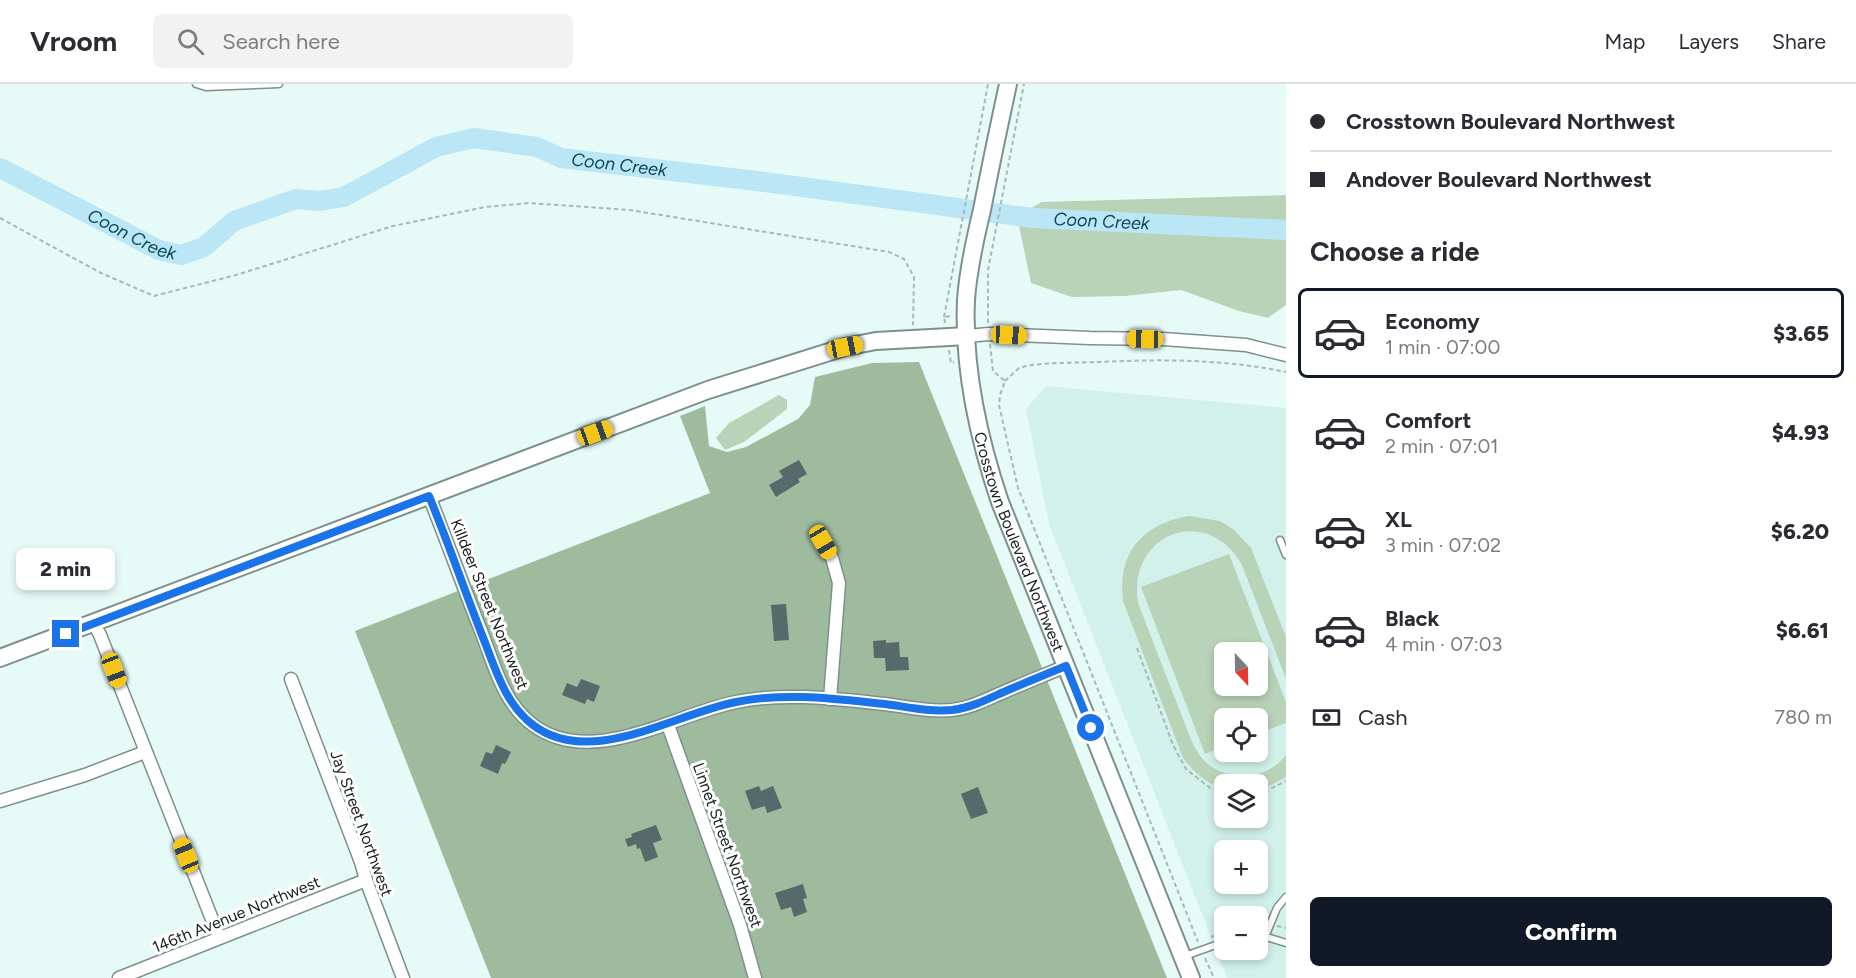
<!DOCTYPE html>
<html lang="en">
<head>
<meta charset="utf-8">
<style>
	:root { --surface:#fff; --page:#f2f2f3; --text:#2b2b33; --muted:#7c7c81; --line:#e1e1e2; --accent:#111827 }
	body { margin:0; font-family:Figtree,sans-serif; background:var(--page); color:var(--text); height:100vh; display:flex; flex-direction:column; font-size:22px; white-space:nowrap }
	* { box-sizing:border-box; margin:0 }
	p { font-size:20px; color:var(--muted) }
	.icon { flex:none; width:33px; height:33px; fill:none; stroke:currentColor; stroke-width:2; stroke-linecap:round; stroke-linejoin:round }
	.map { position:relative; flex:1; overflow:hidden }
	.sheet { display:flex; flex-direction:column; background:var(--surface); width:570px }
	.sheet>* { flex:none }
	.top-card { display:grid; align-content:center; height:132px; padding:0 24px; background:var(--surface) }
	.needle { width:39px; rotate:158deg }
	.tools { position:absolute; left:1214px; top:558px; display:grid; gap:12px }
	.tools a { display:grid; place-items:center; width:54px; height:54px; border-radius:9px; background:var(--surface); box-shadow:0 3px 9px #0003; font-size:30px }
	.end { position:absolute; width:27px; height:27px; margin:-14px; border:8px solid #1a73e8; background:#fff; box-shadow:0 0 0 3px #fff }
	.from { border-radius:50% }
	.bubble { position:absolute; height:42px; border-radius:9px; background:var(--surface); box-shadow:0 3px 9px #0003; font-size:20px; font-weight:800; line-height:42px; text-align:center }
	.car { position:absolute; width:18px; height:36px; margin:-18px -9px; border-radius:8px; box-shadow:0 0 4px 2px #0007; background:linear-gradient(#f5c518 24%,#345 0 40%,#f5c518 0 76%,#345 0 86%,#f5c518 0) }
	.top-card b { display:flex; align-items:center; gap:21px; height:57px; font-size:22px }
	.top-card b+b { border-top:2px solid var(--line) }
	.top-card i { width:15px; height:15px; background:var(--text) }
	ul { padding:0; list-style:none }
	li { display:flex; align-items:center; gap:18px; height:90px; margin:0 12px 9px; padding:0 12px; border:3px solid transparent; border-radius:9px }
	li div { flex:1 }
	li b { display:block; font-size:22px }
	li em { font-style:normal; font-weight:800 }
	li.selected { border-color:var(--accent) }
	li>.icon { width:54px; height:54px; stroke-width:1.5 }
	h2 { padding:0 24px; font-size:27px; line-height:72px }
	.pay { display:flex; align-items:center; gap:15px; height:66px; padding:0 24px; font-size:22px }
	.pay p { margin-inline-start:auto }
	.action { display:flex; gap:12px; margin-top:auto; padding:12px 24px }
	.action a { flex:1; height:69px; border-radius:9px; background:var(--accent); color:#fff; font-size:24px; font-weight:800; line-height:69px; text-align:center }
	header { display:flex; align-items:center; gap:36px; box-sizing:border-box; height:84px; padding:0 30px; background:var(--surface); border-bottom:2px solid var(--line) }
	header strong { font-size:28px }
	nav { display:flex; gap:33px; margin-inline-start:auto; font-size:21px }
	.search { width:420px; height:54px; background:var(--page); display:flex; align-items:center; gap:15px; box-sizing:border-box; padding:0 21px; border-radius:9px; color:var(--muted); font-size:22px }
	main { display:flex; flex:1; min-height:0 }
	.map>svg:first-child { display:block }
	.built { fill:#d2f1eb; fill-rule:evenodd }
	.green { fill:#b9d3b8; fill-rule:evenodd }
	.forest { fill:#9fbb9e }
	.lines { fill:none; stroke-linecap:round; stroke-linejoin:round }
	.river { stroke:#bae6f6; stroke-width:20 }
	.building { fill:#56696b }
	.lane-casing { stroke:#7d908d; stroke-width:9 }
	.street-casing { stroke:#7d908d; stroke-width:15 }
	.secondary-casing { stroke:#7d908d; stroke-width:20 }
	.path { stroke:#a8b9b6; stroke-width:2; stroke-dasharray:4.5 3; stroke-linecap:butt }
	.lane { stroke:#fff; stroke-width:6 }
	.street { stroke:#fff; stroke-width:12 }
	.secondary { stroke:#fff; stroke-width:16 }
	.route { stroke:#1a73e8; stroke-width:8 }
	.labels { text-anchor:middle; stroke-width:6; stroke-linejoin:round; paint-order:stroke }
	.street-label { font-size:16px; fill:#18201e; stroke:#fff }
	.water-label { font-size:18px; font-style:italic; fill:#0b4859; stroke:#fff }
</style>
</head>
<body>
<header>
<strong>Vroom</strong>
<div class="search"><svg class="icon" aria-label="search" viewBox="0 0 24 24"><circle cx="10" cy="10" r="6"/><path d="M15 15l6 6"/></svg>Search here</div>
<nav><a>Map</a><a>Layers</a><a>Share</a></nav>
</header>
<main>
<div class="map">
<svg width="1286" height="894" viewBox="0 0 1286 894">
	<rect width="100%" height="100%" fill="#e6fbf7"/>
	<path class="built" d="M1046,302L1286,324V894H1227L1049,440L1026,325ZM1224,568H1257V602H1224ZM1224,634H1257V668H1224ZM1224,700H1257V734H1224ZM1224,766H1257V800H1224ZM1224,832H1257V866H1224Z"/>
	<g class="green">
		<path d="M1286,111V221L1268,234L1239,227L1181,206L1125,212L1072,213L1031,199L1017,132L1042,118Z"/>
		<path d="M779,311L787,316V325L744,358L725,366L716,354L729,339Z"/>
		<path d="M1189,432L1220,437L1233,445L1251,464L1286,553V595L1242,481C1207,419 1127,449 1138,519L1192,658C1196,666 1201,675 1209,681C1232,698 1268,695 1286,671V693L1271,701L1257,706V700H1224V705C1206,699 1194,689 1183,674L1123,517C1117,469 1142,440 1189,432Z"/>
		<path d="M1229,470L1286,618V639L1257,650V634H1224V662L1205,670L1141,503ZM1224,568H1257V602H1224Z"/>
	</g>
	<path class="forest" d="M919,278L1167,894H491L355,547L710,409L680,332L705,322L709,362L727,368L746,363L798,335L810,321L815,293L872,279Z"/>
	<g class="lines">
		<path class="river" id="s1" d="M0,84L159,166L181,171L204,163L234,137L296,115L319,117L344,113L436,63L474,54L537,63L561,74L757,97L1033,134L1286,146"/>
	</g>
	<g class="building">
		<path d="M799,376L807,390L798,395L800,398L776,413L769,401L783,393L779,387Z"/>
		<path d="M786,520L789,556L774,557L771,521Z"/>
		<path d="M886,556V559L899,558L900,573H908L909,586L886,587L885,574H874L873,557Z"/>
		<path d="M581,595L600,602L594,618L587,615L585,620L562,611L567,599L577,603Z"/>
		<path d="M496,661L511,668L505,680L502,679L498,690L480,682L486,668L492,670Z"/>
		<path d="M759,702L761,707L773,702L782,724L767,729L765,722L752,726L745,707Z"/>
		<path d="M978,703L988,729L971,735L961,710Z"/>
		<path d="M656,741L662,756L653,759L658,773L645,778L640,764L637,765L636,760L628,763L625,755L632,753L631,750Z"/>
		<path d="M803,800L807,814L803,815L807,828L794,833L791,823L781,826L775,809Z"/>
	</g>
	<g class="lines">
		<defs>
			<g id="lane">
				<path d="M196,0L206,3L279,0"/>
				<path d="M1280,456L1286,471"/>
				<path d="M1257,852L1270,854L1286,859"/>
				<path d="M1265,853L1277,824L1286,813"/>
				<path d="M1185,872L1224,858"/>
			</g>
			<g id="street">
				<path d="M967,252L989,250L1090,254L1163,255L1246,261L1286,271"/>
				<path d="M429,412C447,457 463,502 481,547C494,580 503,619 533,641C592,685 675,630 736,618C786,608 836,615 885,620C908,623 929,628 952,626C971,624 987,615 1004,608C1024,599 1045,591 1066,582"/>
				<path d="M823,458L832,474L839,499L830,615"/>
				<path d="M94,540L100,551L219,853"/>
				<path d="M291,595L361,778L366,796L403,894"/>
				<path d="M668,641L740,841L755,894"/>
				<path d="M0,717L85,691L145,668"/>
				<path d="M119,894L366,796"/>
			</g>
			<g id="secondary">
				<path id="s2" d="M1008,0C999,42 990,84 982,126C975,155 968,186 966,216C963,285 978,353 1000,418L1191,894"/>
				<path d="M0,574L708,306L845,263L876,257L967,252"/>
			</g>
		</defs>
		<use href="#lane" class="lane-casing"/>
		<use href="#street" class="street-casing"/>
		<use href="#secondary" class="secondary-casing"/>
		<g class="path">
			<path d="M0,134L101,189L154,212L236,191L393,142L485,123L529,119L630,126L889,168L904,175L914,193L913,241"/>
			<path d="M944,233L988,0"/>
			<path d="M945,239L944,233L953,232"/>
			<path d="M988,239V186L1024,0"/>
			<path d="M990,260L993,287L1005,297L1000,311L999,321L1018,404L1198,858"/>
			<path d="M949,266L951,279L954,278"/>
			<path d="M1005,297L1019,284L1026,282C1050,278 1075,279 1099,278C1162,275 1223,275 1286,288"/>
			<path d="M1137,564L1173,661L1186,685L1210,704L1224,707"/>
			<path d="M1257,708H1264L1286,697"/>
			<path d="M1277,842L1286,844"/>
			<path d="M1211,853L1224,848"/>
			<path d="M1205,874L1214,894"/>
		</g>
		<use href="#lane" class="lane"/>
		<use href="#street" class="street"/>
		<use href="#secondary" class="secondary"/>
	</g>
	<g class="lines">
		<path class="route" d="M66,550L429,412C448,458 464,505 482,551C495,583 504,619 533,641C591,685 676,629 736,618C786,608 836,615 885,620C908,623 929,628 952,626C969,624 984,617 999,610C1022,600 1044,591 1066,582L1091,644"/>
	</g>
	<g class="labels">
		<g class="street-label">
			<text dy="6" stroke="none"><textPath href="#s2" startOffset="470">Crosstown Boulevard Northwest</textPath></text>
			<text transform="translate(490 520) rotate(68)" y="6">Killdeer Street Northwest</text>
			<text transform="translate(362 739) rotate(70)" y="6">Jay Street Northwest</text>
			<text transform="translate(728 761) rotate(70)" y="6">Linnet Street Northwest</text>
			<text transform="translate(236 830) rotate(-22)" y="6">146th Avenue Northwest</text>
		</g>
		<g class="water-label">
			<text dy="6" stroke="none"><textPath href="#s1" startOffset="672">Coon Creek</textPath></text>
			<text dy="6" stroke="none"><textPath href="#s1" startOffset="1158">Coon Creek</textPath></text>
			<text dy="6" stroke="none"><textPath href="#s1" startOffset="148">Coon Creek</textPath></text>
		</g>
	</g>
</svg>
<div class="tools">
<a><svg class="needle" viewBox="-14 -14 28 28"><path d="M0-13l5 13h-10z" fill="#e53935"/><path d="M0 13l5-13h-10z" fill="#7c7c81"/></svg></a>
<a><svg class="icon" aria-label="locate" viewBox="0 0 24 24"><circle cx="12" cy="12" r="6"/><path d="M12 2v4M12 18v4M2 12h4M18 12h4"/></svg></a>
<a><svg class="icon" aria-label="layers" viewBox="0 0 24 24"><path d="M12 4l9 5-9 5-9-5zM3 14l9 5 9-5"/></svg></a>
<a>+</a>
<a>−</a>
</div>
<i class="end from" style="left:1091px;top:644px"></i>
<i class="end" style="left:66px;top:550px"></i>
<div class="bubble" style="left:16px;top:464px;width:99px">2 min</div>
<i class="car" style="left:1009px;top:251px;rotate:93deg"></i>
<i class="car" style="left:1145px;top:255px;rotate:271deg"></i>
<i class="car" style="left:845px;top:263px;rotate:79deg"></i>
<i class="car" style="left:595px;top:349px;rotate:70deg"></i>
<i class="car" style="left:823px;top:458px;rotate:150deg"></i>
<i class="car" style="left:114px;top:586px;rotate:159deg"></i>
<i class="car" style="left:186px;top:771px;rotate:338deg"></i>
</div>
<section class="sheet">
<div class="top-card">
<b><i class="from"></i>Crosstown Boulevard Northwest</b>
<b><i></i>Andover Boulevard Northwest</b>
</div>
<h2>Choose a ride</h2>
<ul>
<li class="selected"><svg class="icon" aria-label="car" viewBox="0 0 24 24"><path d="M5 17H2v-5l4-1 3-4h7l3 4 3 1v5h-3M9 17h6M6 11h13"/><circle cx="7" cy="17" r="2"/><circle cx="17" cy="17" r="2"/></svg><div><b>Economy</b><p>1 min · 07:00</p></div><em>$3.65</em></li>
<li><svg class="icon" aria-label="car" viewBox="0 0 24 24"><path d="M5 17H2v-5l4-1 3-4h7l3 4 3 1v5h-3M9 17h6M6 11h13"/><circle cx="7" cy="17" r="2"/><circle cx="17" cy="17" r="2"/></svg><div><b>Comfort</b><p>2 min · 07:01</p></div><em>$4.93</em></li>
<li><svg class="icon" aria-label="car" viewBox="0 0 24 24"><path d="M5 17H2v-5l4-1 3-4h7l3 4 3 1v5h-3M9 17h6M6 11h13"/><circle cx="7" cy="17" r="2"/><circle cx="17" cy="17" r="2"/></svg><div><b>XL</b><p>3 min · 07:02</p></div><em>$6.20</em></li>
<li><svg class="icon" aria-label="car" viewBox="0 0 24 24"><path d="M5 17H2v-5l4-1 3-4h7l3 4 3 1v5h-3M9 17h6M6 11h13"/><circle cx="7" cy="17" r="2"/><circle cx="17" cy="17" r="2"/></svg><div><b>Black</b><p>4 min · 07:03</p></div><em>$6.61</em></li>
</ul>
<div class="pay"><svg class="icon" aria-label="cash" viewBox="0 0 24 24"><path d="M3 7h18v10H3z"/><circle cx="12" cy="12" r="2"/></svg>Cash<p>780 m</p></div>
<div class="action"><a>Confirm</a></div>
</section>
</main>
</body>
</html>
